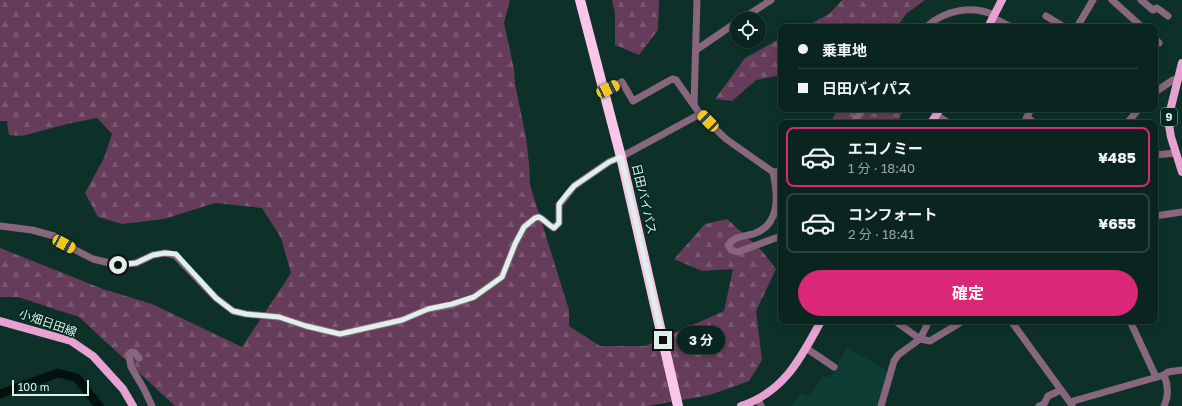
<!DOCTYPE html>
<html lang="ja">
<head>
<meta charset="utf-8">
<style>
	:root { --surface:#0a251f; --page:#18312c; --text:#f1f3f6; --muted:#99a5a4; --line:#2a423d; --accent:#db2777 }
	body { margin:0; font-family:"Golos Text","Noto Sans JP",sans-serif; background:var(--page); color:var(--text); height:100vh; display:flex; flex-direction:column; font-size:15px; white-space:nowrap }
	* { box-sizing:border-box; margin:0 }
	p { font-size:13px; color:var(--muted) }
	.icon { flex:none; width:22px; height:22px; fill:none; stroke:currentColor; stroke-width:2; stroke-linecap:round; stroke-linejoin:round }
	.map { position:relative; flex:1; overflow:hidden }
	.drawer { position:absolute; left:778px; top:120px; width:380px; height:204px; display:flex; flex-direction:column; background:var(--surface); border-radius:8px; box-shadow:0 2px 6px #0003,0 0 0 1px var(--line) }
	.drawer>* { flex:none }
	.top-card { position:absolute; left:778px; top:24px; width:380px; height:88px; border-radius:8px; box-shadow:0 2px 6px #0003,0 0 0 1px var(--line); display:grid; align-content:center; height:88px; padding:0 20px; background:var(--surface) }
	.fabs { position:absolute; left:730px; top:12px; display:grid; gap:8px }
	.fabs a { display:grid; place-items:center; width:36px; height:36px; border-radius:50%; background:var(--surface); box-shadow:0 2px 6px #0003,0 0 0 1px var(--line); font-size:20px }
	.scale { position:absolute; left:12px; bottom:10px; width:77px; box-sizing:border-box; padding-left:4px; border:2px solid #ddf0ea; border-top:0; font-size:11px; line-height:14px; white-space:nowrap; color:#ddf0ea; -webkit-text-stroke:3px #03271f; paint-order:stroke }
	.end { position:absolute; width:18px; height:18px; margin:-9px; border:5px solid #ddf0ea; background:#111; box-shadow:0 0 0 2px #111 }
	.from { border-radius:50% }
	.bubble { position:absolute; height:28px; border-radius:14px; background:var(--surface); box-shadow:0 2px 6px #0003,0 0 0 1px var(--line); font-size:13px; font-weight:700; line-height:28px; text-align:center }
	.car { position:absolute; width:12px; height:24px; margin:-12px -6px; border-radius:5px; box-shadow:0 0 3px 1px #0007; background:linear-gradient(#f5c518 24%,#345 0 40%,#f5c518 0 76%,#345 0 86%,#f5c518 0) }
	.top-card b { display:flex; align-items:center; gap:14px; height:38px; font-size:15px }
	.top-card b+b { border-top:1px solid var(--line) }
	.top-card i { width:10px; height:10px; background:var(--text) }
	ul { padding:7px 0 0; list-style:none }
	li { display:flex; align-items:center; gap:12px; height:60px; margin:0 8px 6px; padding:0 12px; border:2px solid var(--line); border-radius:8px }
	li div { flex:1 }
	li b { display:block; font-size:15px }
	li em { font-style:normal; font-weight:700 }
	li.on { border-color:var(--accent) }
	li>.icon { width:36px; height:36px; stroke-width:1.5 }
	.button { display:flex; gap:8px; margin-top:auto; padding:8px 20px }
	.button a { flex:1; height:46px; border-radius:24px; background:var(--accent); color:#fff; font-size:16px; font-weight:700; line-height:46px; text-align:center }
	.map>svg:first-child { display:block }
	.built { fill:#0d3d33 }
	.forest { fill:url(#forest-firs) }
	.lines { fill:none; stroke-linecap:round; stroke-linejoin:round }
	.river { stroke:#03120e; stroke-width:9 }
	.minor { stroke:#88667d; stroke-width:7 }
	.major { stroke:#e7a2d1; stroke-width:8 }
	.highway { stroke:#f9c6e8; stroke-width:10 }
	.route { stroke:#ddf0ea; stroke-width:5 }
	.labels { text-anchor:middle; stroke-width:3; stroke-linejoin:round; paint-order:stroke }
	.shield { fill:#03271f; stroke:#9cb4ad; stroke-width:1 }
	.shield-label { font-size:11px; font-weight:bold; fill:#ddf0ea }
	.street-label { font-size:12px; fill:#ddf0ea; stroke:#03271f }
</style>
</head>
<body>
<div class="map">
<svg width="1182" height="406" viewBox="0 0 1182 406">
	<defs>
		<pattern id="forest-firs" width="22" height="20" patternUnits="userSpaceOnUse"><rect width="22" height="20" fill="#653c59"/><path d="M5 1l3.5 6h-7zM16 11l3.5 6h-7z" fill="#7b5871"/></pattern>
	</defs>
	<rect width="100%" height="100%" fill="#0d3129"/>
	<path class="built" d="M847,347L887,371L878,406H791L801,393L809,396L823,376L830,379Z"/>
	<g class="forest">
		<path d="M0,0H510L504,23L514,69L515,84L526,137L529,164L530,185L569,310V326L600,346H645L724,311L733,269L702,271L674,259L705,224L727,219L762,251L776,269L756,311L762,360L749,381L710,395L648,406H175L79,317L18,297H0V248L103,289L152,304L242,347L291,273L281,238L262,208L215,203L164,219L122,224L98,217L85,193L104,158L112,134L97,118L67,124L22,136L9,135L7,121H0Z"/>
		<path d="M612,0H659L658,30L639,55L615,45V13Z"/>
		<path d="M842,0H925L906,14L897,27H805L829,14Z"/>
		<path d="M781,38V75L756,80L732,101L715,99L745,58Z"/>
		<path d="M838,109H904L897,123H830Z"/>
	</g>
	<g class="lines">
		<path class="river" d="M0,394L58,373L77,378L99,406"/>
		<g class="minor">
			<path d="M1112,0L1142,27"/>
			<path d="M1141,0L1153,10L1157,8L1168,16"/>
			<path d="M1046,16L1064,27"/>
			<path d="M993,18L1011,27"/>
			<path d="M742,19L771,0"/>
			<path d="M926,27C945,10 971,5 994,15"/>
			<path d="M1077,27L1093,0"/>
			<path d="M1155,39L1159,43"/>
			<path d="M696,50L737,22"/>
			<path d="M604,91L622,82L633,101L672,79L676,80L700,114L726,139L773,172L781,171"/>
			<path d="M1155,92L1173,80L1178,79"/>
			<path d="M694,105L697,0"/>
			<path d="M936,115L949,123"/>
			<path d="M1027,117L1034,123"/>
			<path d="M853,123L863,109"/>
			<path d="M1024,123L1031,109"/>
			<path d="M1127,123L1139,109"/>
			<path d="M1155,155L1176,153"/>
			<path d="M773,172C778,195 781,225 753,234C742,237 735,236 728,245L731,250L738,252L781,236"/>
			<path d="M1155,216L1182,212"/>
			<path d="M0,226L32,230L54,236L64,244L93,259L118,265L136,263L153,255L165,253L175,255L216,298L233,311L246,314L279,317L306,326L340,334L402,320L428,309L452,305L474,297L502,277L515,244L524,227L535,218L539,217C545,220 548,225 554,228L559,223V205L574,186L609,162L621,157L700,114"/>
			<path d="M895,321L920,339L930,341L963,321"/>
			<path d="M1011,321L1072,405"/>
			<path d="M1130,321L1156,377"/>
			<path d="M806,348L834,367"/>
			<path d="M139,358L135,353L131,352L129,355L131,367L144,389L152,406"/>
			<path d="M758,399L761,406"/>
			<path d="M1070,402L1164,375L1168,372L1182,370"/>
			<path d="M881,406L894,361L898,355L920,339L929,321"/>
			<path d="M1039,406L1044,404L1048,396L1061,390"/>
			<path d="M1164,406C1169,396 1168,385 1164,375"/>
		</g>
		<g class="major">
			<path d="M988,27L1002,0"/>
			<path d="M1182,63L1168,119L1171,137L1182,172"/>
			<path d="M931,123L940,109"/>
			<path d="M0,321L71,341L93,356L123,389L133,406"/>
			<path d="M741,406C784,392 801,358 821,321"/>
		</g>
		<path class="highway" d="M580,0L621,157L678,406"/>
	</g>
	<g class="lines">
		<path class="route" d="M118,265L136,263L153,255L165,253L176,254L216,298L233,311L246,314L279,317L306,326L340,334L402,320L428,309L452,304L474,297L502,277L515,244L524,227L535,218L539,217C545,220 548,225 554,228L559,223V204L567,194L574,186L609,162L621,157L663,340"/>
	</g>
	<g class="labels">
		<rect class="shield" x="1161" y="108" width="16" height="18" rx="3"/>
		<g class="shield-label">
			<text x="1169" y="121">9</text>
		</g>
		<g class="street-label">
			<text transform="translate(644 199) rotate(77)" y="4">日田バイパス</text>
			<text transform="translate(48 323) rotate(19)" y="4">小畑日田線</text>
		</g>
	</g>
</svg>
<div class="fabs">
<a><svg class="icon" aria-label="locate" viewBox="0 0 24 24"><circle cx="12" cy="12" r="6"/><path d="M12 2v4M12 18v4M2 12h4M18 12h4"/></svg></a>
</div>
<div class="scale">100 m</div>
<i class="end from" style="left:118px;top:265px"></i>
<i class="end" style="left:663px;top:340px"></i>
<div class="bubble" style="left:677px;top:326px;width:48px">3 分</div>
<i class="car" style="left:608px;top:89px;rotate:65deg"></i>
<i class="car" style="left:708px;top:121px;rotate:315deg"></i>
<i class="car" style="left:64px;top:244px;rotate:118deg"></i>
<div class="top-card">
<b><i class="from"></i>乗車地</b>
<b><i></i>日田バイパス</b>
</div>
<section class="drawer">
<ul>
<li class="on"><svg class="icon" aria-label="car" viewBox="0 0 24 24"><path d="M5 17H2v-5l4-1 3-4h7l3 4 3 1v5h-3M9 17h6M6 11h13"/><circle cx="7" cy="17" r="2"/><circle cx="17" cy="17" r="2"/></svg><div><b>エコノミー</b><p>1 分 · 18:40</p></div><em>¥485</em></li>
<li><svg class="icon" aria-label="car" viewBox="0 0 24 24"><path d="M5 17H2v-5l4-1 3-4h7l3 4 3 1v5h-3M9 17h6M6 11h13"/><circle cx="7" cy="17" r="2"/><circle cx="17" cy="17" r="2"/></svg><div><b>コンフォート</b><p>2 分 · 18:41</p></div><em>¥655</em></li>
</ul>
<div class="button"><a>確定</a></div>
</section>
</div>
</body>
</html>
